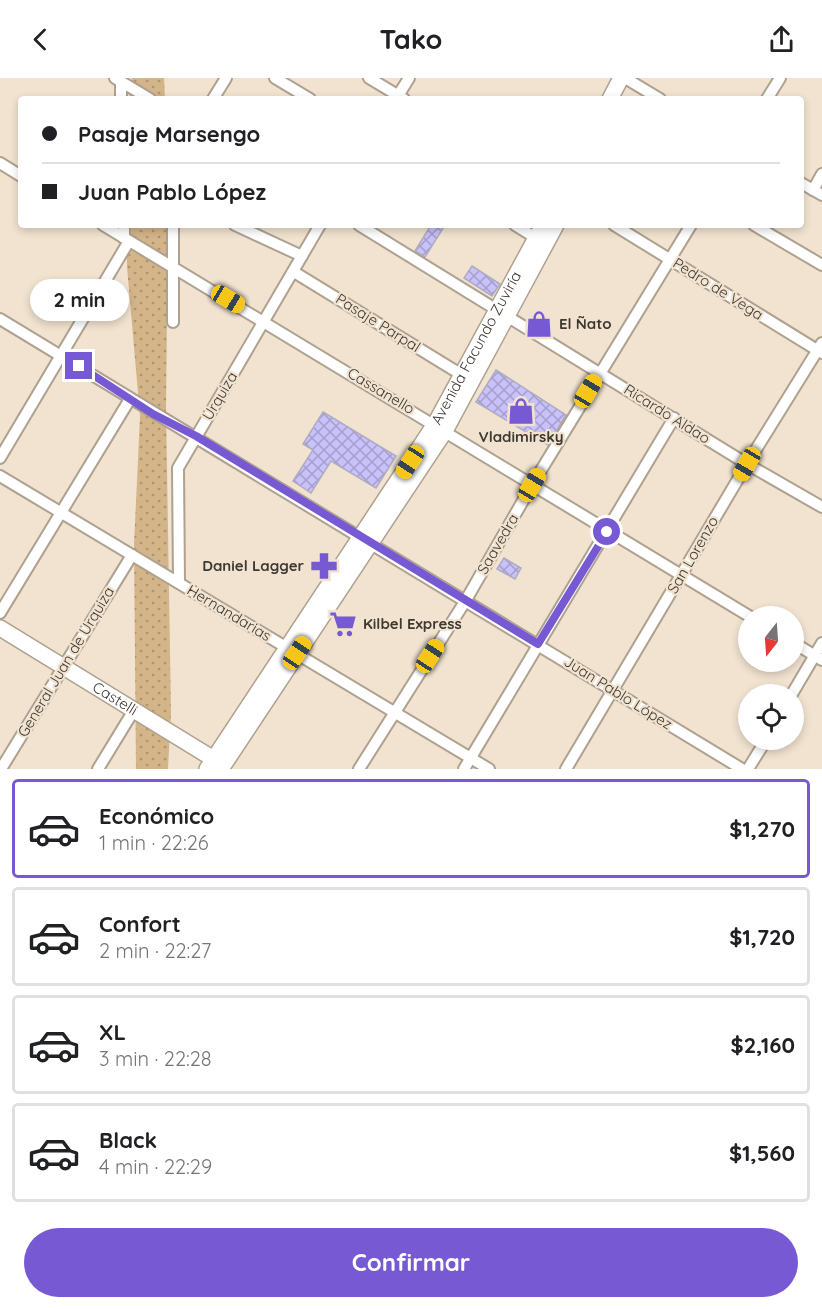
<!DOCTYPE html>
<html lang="es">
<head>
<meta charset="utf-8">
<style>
	:root { --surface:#fff; --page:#f6f6f6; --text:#202124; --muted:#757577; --line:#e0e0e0; --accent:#7759d3 }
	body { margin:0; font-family:Quicksand,sans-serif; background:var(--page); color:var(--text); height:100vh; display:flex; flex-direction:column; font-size:22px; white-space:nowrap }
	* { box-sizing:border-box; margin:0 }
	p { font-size:20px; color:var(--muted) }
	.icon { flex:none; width:33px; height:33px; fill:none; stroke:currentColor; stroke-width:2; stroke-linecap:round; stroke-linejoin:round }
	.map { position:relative; height:691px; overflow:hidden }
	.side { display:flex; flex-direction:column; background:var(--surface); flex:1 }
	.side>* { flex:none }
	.hud { position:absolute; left:18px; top:18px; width:786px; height:132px; border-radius:6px; box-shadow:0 3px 9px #0003; display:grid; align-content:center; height:132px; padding:0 24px; background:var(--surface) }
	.needle { width:39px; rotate:197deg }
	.fabs { position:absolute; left:738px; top:528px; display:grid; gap:12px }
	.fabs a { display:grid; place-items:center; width:66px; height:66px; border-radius:50%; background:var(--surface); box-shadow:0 3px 9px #0003; font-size:30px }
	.end { position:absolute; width:27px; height:27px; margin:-14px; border:8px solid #7759d3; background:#fff; box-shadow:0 0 0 3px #fff }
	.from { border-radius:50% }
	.bubble { position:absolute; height:42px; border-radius:21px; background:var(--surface); box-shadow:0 3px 9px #0003; font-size:20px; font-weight:700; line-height:42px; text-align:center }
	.car { position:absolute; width:18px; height:36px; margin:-18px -9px; border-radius:8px; box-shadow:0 0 4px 2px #0007; background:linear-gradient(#f5c518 24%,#345 0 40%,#f5c518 0 76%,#345 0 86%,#f5c518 0) }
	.hud b { display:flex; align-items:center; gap:21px; height:57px; font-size:22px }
	.hud b+b { border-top:2px solid var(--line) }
	.hud i { width:15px; height:15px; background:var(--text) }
	ul { padding:10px 0 0; list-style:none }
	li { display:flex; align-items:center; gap:18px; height:99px; margin:0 12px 9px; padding:0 12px; border:3px solid var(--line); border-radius:6px }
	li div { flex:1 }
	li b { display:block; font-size:22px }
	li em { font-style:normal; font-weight:700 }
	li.active { border-color:var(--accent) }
	li>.icon { width:54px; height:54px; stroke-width:1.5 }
	.cta { display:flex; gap:12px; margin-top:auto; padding:12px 24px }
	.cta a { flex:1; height:69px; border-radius:36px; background:var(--accent); color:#fff; font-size:24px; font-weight:700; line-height:69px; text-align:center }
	header { display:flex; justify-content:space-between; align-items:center; height:78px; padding:0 24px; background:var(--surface); font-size:27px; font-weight:700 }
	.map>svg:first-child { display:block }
	.grass { fill:url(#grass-dots) }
	.building { fill:url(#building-cross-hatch); stroke:#aeacc1; stroke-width:1.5 }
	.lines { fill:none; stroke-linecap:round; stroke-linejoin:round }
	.minor-casing { stroke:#aea18f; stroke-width:14 }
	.secondary-casing { stroke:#aea18f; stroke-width:18 }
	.minor { stroke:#fff; stroke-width:10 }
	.secondary { stroke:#fff; stroke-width:15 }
	.route { stroke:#7759d3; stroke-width:8 }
	.labels { text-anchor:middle; stroke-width:4.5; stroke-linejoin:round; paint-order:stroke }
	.street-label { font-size:15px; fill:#3e3931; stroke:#f1e3d0 }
	.poi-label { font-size:15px; font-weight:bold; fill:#3e3931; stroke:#f1e3d0; text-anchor:start }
</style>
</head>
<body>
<header><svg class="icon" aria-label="back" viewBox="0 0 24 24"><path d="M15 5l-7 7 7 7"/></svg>Tako<svg class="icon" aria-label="share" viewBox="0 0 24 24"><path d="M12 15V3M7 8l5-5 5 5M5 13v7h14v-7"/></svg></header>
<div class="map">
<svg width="822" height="691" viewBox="0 0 822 691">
	<defs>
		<pattern id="grass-dots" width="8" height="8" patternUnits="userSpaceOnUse" patternTransform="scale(1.5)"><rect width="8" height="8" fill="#d4b589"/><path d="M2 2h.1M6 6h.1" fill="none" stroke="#ad9471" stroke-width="1.8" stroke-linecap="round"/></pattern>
		<pattern id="building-cross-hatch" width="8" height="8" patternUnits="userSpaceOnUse" patternTransform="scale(1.5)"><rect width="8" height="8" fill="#c9c1fa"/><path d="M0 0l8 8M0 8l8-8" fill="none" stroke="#a59ecb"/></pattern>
	</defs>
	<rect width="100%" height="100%" fill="#f1e3d0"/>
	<g class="grass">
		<path d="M132,0H164L165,21H129Z"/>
		<path d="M127,147H168L166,330L171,635L168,691H136L134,467L140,338L127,189Z"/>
	</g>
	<g class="building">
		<path d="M431,147H445L425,179L415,173Z"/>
		<path d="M472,188L500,206L492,218L464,200Z"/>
		<path d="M496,292L566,337L548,367L476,324Z"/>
		<path d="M323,334L396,378L376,410L331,383L311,415L293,403L313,372L303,366Z"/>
		<path d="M504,480L521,490L515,501L497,491Z"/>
	</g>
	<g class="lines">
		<defs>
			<g id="minor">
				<path d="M115,0L150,21"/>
				<path d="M275,0L310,21"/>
				<path d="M369,0L404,21"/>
				<path d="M625,0L660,21"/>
				<path d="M121,4V21"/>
				<path d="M213,21L226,0"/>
				<path d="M396,21L409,0"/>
				<path d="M767,21L780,0"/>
				<path d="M0,85L21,98"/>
				<path d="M801,105L822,117"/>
				<path d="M813,112L822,96"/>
				<path d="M103,147L749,538"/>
				<path d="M124,147V160"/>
				<path d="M235,147L302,178"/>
				<path d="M359,147L747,386L822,429"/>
				<path d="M515,147L536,160"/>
				<path d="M614,147L822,275"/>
				<path d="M754,147L822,187"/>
				<path d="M294,194L462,297"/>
				<path d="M0,241L742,691"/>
				<path d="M173,244V147"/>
				<path d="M0,380L129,163"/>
				<path d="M0,398L489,691"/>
				<path d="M179,505L178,390L320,147"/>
				<path d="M0,535L130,321"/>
				<path d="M794,565L822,582"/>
				<path d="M792,616L822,565"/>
				<path d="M1,691L132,477"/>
				<path d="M98,691L134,632"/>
				<path d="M359,691L466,522L532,407L691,147"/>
				<path d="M464,691L674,340"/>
				<path d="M566,691L747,386L822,265"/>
				<path d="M748,691L766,662"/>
			</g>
			<g id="secondary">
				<path d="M610,21L621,0"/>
				<path id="s1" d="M0,550L220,685"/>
				<path id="s2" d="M207,691L435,346L543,147"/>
				<path d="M221,691L445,353L556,147"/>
			</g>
		</defs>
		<use href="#minor" class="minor-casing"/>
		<use href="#secondary" class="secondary-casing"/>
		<use href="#minor" class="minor"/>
		<use href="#secondary" class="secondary"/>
	</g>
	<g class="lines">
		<path class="route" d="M79,288L153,336L196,358L538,566L607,454"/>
	</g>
	<defs>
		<symbol id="shop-bare" viewBox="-9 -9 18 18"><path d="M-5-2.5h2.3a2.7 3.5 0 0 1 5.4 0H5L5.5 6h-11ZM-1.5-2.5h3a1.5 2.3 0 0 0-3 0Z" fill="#7759d3" stroke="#f1e3d0" stroke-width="2.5" paint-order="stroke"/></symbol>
		<symbol id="pharmacy-bare" viewBox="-9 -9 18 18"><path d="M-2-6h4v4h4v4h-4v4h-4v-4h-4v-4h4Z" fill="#7759d3" stroke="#f1e3d0" stroke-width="2.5" paint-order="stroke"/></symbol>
		<symbol id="supermarket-bare" viewBox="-9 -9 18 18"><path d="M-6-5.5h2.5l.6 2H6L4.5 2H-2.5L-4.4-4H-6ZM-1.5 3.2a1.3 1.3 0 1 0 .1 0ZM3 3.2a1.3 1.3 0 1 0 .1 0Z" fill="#7759d3" stroke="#f1e3d0" stroke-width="2.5" paint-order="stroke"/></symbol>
	</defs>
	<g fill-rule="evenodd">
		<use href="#shop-bare" x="520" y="227" width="38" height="38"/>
		<use href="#shop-bare" x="502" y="314" width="38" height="38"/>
		<use href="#pharmacy-bare" x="305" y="469" width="38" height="38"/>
		<use href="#supermarket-bare" x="324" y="527" width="38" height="38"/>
	</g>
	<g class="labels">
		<g class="street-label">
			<text transform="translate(718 211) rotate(32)" y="5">Pedro de Vega</text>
			<text transform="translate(378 245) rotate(32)" y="5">Pasaje Parpal</text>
			<text dy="5" stroke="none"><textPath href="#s2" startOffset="500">Avenida Facundo Zuviría</textPath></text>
			<text transform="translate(381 313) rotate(31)" y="5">Cassanello</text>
			<text transform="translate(220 318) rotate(-59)" y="5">Urquiza</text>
			<text transform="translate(667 336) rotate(32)" y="5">Ricardo Aldao</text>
			<text transform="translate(498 466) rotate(-60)" y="5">Saavedra</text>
			<text transform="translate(693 477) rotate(-60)" y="5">San Lorenzo</text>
			<text transform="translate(229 535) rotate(31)" y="5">Hernandarias</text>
			<text transform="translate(66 584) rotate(-59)" y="5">General Juan de Urquiza</text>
			<text transform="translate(618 615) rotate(32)" y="5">Juan Pablo López</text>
			<text dy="5" stroke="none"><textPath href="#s1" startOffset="135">Castelli</textPath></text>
		</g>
		<g class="poi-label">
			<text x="559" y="251">El Ñato</text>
			<text x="521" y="364" text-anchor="middle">Vladimirsky</text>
			<text x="304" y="493" text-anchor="end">Daniel Lagger</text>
			<text x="363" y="551">Kilbel Express</text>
		</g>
	</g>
</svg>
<div class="fabs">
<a><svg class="needle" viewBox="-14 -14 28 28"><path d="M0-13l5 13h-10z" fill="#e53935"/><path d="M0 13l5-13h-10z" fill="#757577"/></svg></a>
<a><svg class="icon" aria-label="locate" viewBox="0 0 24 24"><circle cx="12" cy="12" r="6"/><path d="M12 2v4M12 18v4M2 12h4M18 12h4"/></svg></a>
</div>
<i class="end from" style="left:607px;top:454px"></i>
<i class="end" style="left:79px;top:288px"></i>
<div class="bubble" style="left:30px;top:201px;width:99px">2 min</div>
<i class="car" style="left:228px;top:221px;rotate:121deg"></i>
<i class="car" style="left:588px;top:313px;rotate:31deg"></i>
<i class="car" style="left:410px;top:384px;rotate:213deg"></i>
<i class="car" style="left:747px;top:386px;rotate:210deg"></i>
<i class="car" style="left:532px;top:407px;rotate:31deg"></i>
<i class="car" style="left:297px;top:575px;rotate:34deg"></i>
<i class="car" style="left:430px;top:578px;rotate:33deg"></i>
<div class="hud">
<b><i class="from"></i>Pasaje Marsengo</b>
<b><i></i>Juan Pablo López</b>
</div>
</div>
<section class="side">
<ul>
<li class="active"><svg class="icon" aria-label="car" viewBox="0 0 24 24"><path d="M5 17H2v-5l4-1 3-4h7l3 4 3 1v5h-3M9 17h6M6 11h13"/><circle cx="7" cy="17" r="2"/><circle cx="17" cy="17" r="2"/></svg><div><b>Económico</b><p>1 min · 22:26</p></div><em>$1,270</em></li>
<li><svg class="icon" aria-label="car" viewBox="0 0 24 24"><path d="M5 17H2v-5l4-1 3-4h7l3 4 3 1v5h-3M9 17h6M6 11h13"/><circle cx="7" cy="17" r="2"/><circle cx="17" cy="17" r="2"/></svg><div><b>Confort</b><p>2 min · 22:27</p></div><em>$1,720</em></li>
<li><svg class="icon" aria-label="car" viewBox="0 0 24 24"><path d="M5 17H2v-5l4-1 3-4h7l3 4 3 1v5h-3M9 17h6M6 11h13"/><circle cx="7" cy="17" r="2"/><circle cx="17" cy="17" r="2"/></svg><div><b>XL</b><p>3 min · 22:28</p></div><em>$2,160</em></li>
<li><svg class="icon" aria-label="car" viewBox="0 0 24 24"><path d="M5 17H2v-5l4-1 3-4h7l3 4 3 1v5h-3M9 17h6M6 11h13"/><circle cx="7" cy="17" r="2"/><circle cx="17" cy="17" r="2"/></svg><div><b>Black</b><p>4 min · 22:29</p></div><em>$1,560</em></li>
</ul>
<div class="cta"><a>Confirmar</a></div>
</section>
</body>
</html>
